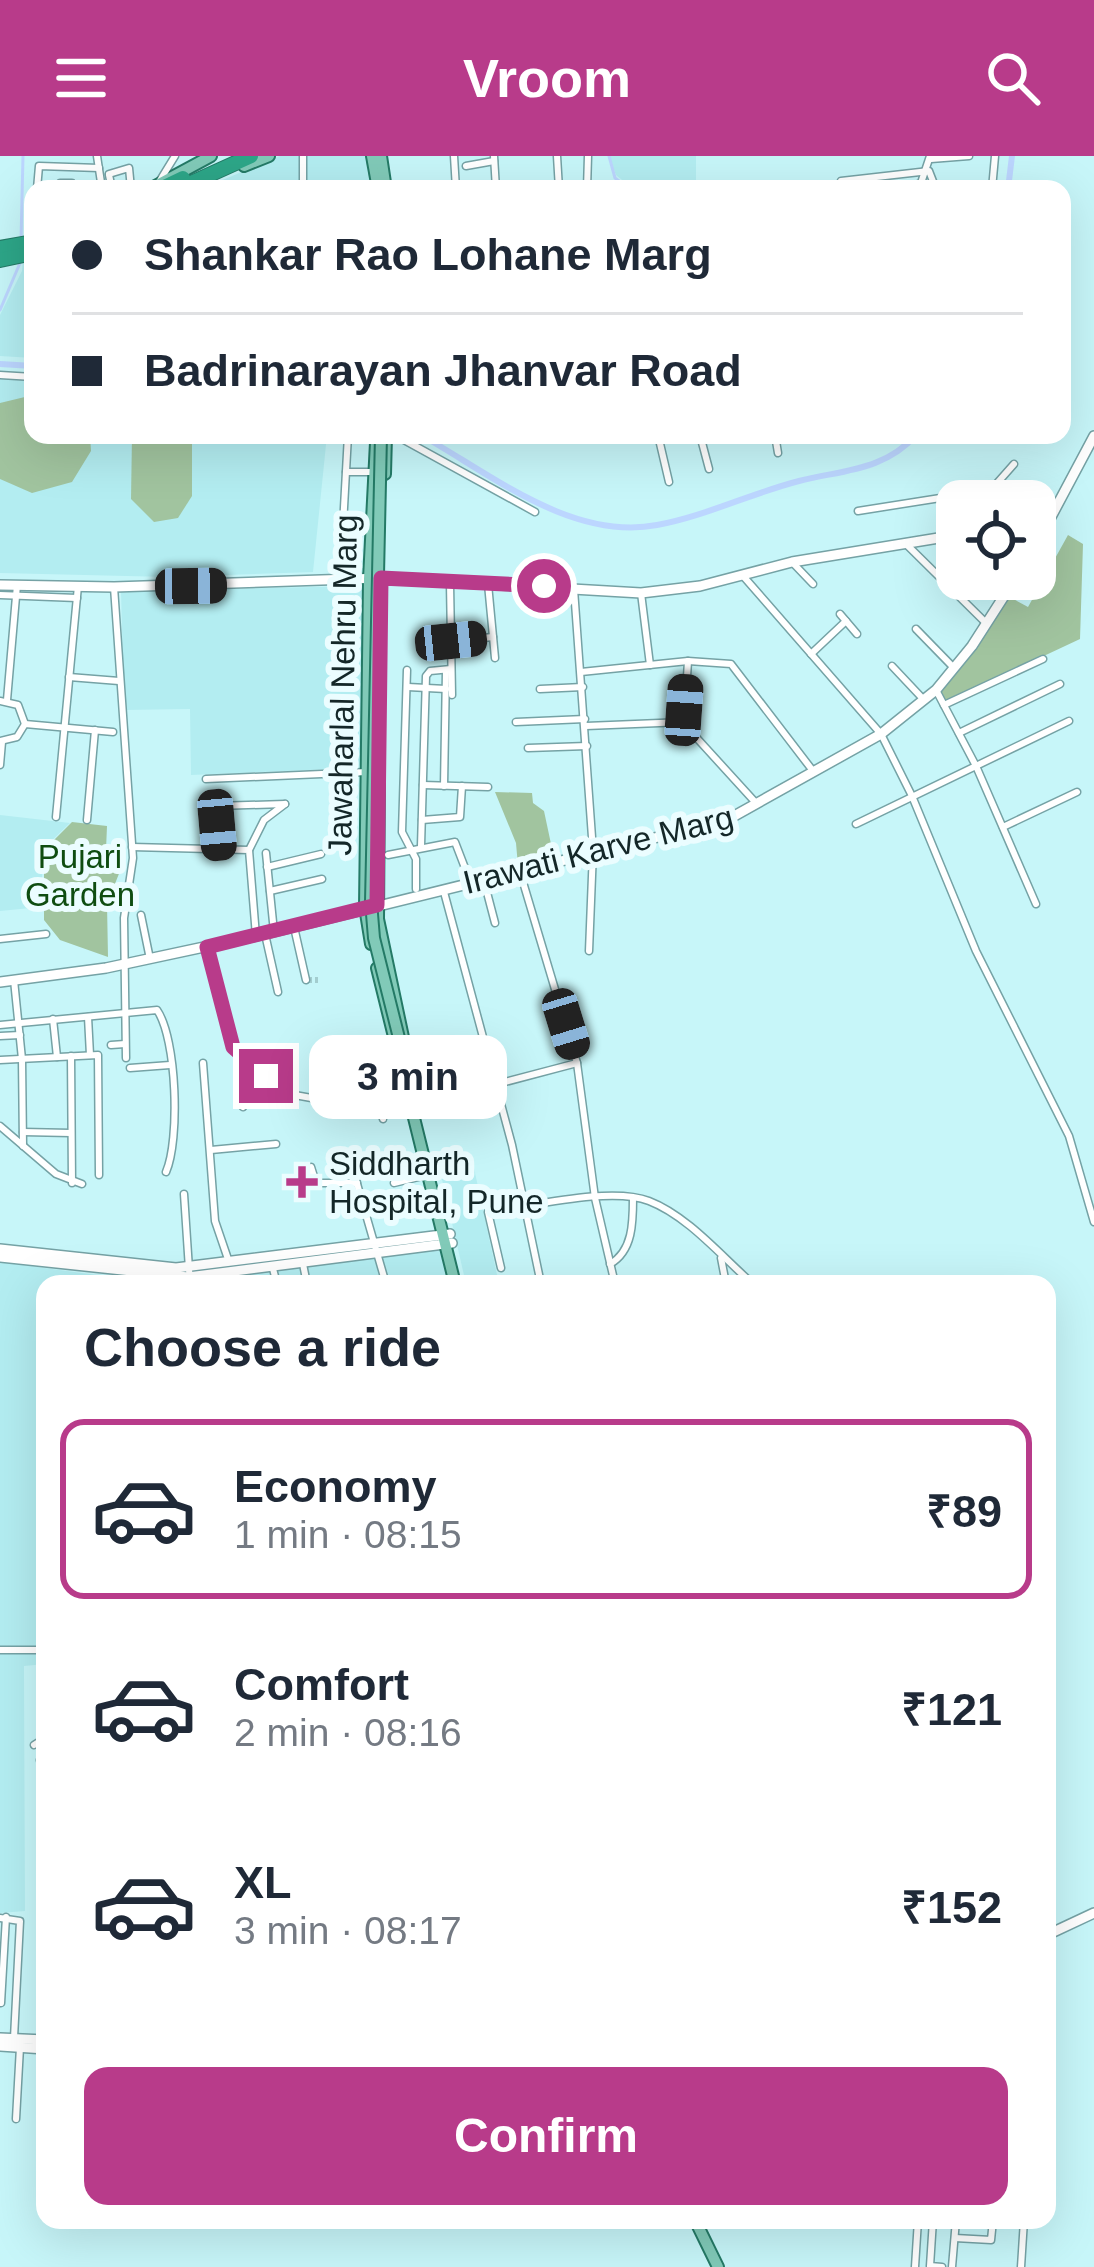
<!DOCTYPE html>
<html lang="en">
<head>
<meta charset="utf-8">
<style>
	:root { --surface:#fff; --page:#f6f6f7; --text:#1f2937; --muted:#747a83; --line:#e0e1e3; --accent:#b83b8a }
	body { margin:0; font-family:Helvetica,sans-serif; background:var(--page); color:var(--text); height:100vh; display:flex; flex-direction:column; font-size:45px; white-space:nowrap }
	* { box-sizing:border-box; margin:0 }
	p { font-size:39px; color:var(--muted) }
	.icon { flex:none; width:66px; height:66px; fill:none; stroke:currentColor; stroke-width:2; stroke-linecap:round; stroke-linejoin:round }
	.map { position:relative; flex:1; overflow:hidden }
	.details { position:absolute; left:36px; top:1119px; width:1020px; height:954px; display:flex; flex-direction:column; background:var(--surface); border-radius:24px; box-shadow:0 12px 48px #0002 }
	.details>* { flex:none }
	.guide { position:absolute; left:24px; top:24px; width:1047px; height:264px; border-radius:24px; box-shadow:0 12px 48px #0002; display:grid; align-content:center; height:264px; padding:0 48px; background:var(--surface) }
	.buttons { position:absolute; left:936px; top:324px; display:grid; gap:24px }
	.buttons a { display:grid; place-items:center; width:120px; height:120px; border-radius:24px; background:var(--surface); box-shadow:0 12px 48px #0002; font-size:60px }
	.end { position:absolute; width:54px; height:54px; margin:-27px; border:15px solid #b83b8a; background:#fff; box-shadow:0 0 0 6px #fff }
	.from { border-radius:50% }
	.bubble { position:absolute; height:84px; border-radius:24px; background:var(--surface); box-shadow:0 12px 48px #0002; font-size:39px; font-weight:700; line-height:84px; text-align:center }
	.car { position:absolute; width:36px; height:72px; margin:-36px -18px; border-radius:15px; box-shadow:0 0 9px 3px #0007; background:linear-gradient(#222 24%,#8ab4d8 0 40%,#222 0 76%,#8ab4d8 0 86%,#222 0) }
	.guide b { display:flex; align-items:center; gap:42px; height:114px; font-size:45px }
	.guide b+b { border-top:3px solid var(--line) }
	.guide i { width:30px; height:30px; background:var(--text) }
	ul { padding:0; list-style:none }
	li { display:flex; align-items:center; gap:36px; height:180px; margin:0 24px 18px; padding:0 24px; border:6px solid transparent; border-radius:24px }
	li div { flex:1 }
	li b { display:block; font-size:45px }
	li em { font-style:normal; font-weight:700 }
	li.on { border-color:var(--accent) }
	li>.icon { width:108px; height:108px; stroke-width:1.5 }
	h2 { padding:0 48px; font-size:54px; line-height:144px }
	.action { display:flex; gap:24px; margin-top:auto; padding:24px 48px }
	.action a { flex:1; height:138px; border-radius:24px; background:var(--accent); color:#fff; font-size:48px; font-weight:700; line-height:138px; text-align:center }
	header { display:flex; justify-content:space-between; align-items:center; height:156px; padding:0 48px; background:var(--accent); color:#fff; font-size:54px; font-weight:700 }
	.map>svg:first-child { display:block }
	.built { fill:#b3edf1 }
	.green { fill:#a1c49f }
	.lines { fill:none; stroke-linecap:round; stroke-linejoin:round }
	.stream { stroke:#bcd6ff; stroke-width:3 }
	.canal { stroke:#bcd6ff; stroke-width:6 }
	.street-tunnel { stroke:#a3cdcf; stroke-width:6; stroke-dasharray:6 3; stroke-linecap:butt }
	.street-casing { stroke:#75a2a5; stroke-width:9 }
	.secondary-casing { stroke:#75a2a5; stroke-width:12 }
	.primary-casing { stroke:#247a66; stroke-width:14 }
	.highway-casing { stroke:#247a66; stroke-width:16 }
	.street { stroke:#fff; stroke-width:6 }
	.secondary { stroke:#fff; stroke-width:9 }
	.primary { stroke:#81cab8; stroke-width:10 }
	.highway { stroke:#2da688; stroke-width:14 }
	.primary-bridge-casing { stroke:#247a66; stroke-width:14; stroke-linecap:butt }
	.primary-bridge { stroke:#81cab8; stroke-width:10 }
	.route { stroke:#b83b8a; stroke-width:15 }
	.poi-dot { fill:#b83b8a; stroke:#ebfdff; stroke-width:4.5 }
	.labels { text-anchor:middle; stroke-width:12; stroke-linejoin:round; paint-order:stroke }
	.street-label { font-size:33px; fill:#142728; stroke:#ebfdff }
	.park-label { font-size:33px; fill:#0f4d11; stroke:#ebfdff }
	.poi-label { font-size:33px; fill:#142728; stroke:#ebfdff; text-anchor:start }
</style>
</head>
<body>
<header><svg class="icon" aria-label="menu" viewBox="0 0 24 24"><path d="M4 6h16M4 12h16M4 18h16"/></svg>Vroom<svg class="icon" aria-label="search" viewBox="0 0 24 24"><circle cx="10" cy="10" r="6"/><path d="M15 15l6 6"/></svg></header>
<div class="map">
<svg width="1094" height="2111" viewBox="0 0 1094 2111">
	<rect width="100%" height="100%" fill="#c7f6f9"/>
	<g class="built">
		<path d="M280,0H371L375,33H201Z"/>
		<path d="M609,0H696V33H633L616,19Z"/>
		<path d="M33,101V202L0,200V159L22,115L23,103Z"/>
		<path d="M33,218V279H327L313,416L169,421L0,417V219Z"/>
		<path d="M364,430L365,604L357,612L191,619L190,553L124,554L121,435Z"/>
		<path d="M0,659L70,667L43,693L41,751L0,755Z"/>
		<path d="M474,1012L499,1128H466L441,1019Z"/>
		<path d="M443,1091L451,1128H45V1508L24,1510L25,1755L0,1757V1106L134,1124L201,1121Z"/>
	</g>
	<g class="green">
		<path d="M33,239V279H90L91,295L72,326L32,337L0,323V247Z"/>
		<path d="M132,279H192V340L178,362L154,366L131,343Z"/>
		<path d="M1068,379L1083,388L1080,483L943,547L937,536L1008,440L1028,451Z"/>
		<path d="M495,636L532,637L533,647L544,655L554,702L518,710L516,687Z"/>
		<path d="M72,666L107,670L106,694L121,695L122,710L107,748L108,801L60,784L44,764V694Z"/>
	</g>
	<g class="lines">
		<g class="stream">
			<path d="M609,0L615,22L630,33"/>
			<path d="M21,85L23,0"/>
			<path d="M0,154L20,107"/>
		</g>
		<g class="canal">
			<path d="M1008,33L1012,0"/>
			<path d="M0,208L33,210"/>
			<path d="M421,279C492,319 572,385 657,369C703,361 752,337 799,325C842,314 884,315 916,279"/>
		</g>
		<path class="street-tunnel" d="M306,824H318"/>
		<defs>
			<g id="street">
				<path d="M97,0L102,33"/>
				<path d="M303,0V33"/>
				<path d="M454,0L456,33"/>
				<path d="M494,0L496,33"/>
				<path d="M557,0L559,33"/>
				<path d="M931,3L969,0"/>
				<path d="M466,10L494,5"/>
				<path d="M109,18L129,12L131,33"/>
				<path d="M109,19L112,33"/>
				<path d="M841,25L929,15L936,33"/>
				<path d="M159,26L175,0"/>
				<path d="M37,33L39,10L99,12"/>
				<path d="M56,33L60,27H72L75,33"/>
				<path d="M587,33L588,0"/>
				<path d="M905,33L921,27L930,0"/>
				<path d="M992,33L995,0"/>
				<path d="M0,219L33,221"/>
				<path d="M395,279L535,356"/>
				<path d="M658,279L669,326"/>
				<path d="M700,279L709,313"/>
				<path d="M775,279L778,297"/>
				<path d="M346,316H372"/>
				<path d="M991,334L1014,308"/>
				<path d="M858,355L991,334L1020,345"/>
				<path d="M906,388L986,467"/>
				<path d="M792,406L813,428"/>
				<path d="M744,421L881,578L912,640L976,795L1069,980L1094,1066"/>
				<path d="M340,424L348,279"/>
				<path d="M450,428L452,539"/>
				<path d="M488,428L495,502"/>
				<path d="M114,431L133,702L124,762L126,902"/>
				<path d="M574,433L593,695L589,795"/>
				<path d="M641,437L650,509"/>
				<path d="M0,439L77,442"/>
				<path d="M840,458L857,478"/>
				<path d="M916,473L954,512"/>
				<path d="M451,485L493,481"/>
				<path d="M811,498L846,465"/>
				<path d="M688,505L684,568L756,647"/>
				<path d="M892,510L924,544"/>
				<path d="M407,514L402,676L416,703V733"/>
				<path d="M581,516L688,505L731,508L813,615"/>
				<path d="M69,521L119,525"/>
				<path d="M408,531L446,533"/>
				<path d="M540,533L583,531"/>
				<path d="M936,534L976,610L1036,748"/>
				<path d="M7,544L17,429"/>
				<path d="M0,545L18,549L25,568"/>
				<path d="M944,549L1043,503"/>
				<path d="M516,566L585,563"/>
				<path d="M25,568L113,576"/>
				<path d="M586,570L684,566"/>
				<path d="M959,577L1060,528"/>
				<path d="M0,585L17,581L25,568"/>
				<path d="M528,592L587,590"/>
				<path d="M0,609L2,586"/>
				<path d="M206,623L367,616"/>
				<path d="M423,629L488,631"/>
				<path d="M444,630L446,515"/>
				<path d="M56,661L78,430"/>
				<path d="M87,664L95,574"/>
				<path d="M422,664L460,661L462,630"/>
				<path d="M856,668L1069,565"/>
				<path d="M1003,671L1077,636"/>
				<path d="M421,690L426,520L430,515L451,513"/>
				<path d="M132,691L249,694L256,780"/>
				<path d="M219,694L216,650L285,648"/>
				<path d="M249,694L264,664L285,648"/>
				<path d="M266,697L274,776"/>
				<path d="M388,699L455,686L470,725"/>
				<path d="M267,711L321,698"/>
				<path d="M520,716L577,907L595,1042L615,1128"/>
				<path d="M484,725L495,767"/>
				<path d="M270,735L322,723"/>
				<path d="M444,736L512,989L541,1128"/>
				<path d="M141,759L150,803"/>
				<path d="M294,771L306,824"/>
				<path d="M265,778L278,836"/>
				<path d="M0,783L46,778"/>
				<path d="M207,792L233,891L289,938L317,943L403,925"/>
				<path d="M14,824L22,903L23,990"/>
				<path d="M88,861L90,899"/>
				<path d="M53,863L57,901"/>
				<path d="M0,869L157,854C177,883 180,984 166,1016"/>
				<path d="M0,880L20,879"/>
				<path d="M111,889L125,888"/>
				<path d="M71,900L72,1027"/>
				<path d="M0,904L98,899L99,1019"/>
				<path d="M203,907L215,1065L229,1106"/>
				<path d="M130,912L170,909"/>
				<path d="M376,930L383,963"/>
				<path d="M418,949L577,907"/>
				<path d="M243,951L266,920"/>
				<path d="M381,954L409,948"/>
				<path d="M0,970L56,1018L82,1028"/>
				<path d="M23,976L71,977"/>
				<path d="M211,994L276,988"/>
				<path d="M351,1007L386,1128"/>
				<path d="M311,1011L316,1027H357"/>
				<path d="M394,1027L427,1019"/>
				<path d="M184,1038L190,1128"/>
				<path d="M721,1102L726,1128"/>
				<path d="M303,1108L307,1128"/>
				<path d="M610,1108C633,1095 633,1066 633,1042"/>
				<path d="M272,1109L277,1128"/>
				<path d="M501,1112L488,1056C530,1051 610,1030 649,1045C688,1060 722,1101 753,1128"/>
				<path d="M1047,1335L1051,1355L1047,1365"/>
				<path d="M0,1494H45"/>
				<path d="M34,1589L45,1582"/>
				<path d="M40,1604L45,1626"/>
				<path d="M0,1762L20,1765L14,1882"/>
				<path d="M1,1847L6,1761"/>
				<path d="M43,1884L45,1806"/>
				<path d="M41,1893L43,1961"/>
				<path d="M16,1963L20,1891"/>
				<path d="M933,2064L930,2110L942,2111"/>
				<path d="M955,2082L991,2084L993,2064"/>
				<path d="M915,2111L918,2064"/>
				<path d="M952,2111L956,2064"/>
				<path d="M1021,2111L1024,2064"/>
			</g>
			<g id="secondary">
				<path d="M1035,391L1094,280"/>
				<path d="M0,429L114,431L381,422L641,437L700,430L792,406L957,379"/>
				<path d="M0,826L106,812L265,778L727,664L881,578L936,534L972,490L1015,423"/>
				<path d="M0,1093L176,1112L450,1078"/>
				<path d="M0,1101L188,1121L452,1087"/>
				<path d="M1047,1779L1094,1757"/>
				<path d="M0,1882L45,1884"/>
				<path d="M0,1890L45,1893"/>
			</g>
			<g id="primary">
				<path d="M372,0L378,33"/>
				<path d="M381,0L386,33"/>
				<path d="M244,10L269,0"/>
				<path d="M150,33L211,0"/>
				<path d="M385,318L386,279"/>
				<path d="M379,618L378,763L411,919"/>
				<path d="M371,788L365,751L369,423L376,286"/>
				<path d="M377,812L455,1128"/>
				<path d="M695,2064L718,2111"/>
			</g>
			<g id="highway">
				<path d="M160,33L183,22"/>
				<path d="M178,33L251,0"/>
				<path d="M0,92L33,86"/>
				<path d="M0,104L33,97"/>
			</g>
		</defs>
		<use href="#street" class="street-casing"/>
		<use href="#secondary" class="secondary-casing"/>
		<use href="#primary" class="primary-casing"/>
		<use href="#highway" class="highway-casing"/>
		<use href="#street" class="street"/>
		<use href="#secondary" class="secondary"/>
		<use href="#primary" class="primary"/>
		<use href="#highway" class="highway"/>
		<defs>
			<path id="primary-bridge" d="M381,279L371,746L374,782L402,894"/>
		</defs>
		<use href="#primary-bridge" class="primary-bridge-casing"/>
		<use href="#primary-bridge" class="primary-bridge"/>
	</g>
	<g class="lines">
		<path class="route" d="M266,920L233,891L207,791L377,749L381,422L544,430"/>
	</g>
	<path class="poi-dot" d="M296 1008h12v12h12v12h-12v12h-12v-12h-12v-12h12z"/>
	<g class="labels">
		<g class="street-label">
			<text transform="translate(342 529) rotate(-89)" y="12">Jawaharlal Nehru Marg</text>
			<text transform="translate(598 693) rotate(-14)" y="12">Irawati Karve Marg</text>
		</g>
		<g class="park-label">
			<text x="80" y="712">Pujari<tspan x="80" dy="38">Garden</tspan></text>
		</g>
		<g class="poi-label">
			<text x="329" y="1019">Siddharth<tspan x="329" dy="38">Hospital, Pune</tspan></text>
		</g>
	</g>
</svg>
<div class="buttons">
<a><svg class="icon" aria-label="locate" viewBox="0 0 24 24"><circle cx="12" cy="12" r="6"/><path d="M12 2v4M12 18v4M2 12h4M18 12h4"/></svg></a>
</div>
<i class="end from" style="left:544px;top:430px"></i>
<i class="end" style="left:266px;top:920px"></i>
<div class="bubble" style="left:309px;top:879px;width:198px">3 min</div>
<i class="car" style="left:191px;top:430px;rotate:89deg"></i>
<i class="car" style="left:451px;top:485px;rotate:84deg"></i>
<i class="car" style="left:684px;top:554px;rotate:4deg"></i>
<i class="car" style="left:217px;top:669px;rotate:175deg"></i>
<i class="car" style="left:566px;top:868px;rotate:163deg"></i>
<div class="guide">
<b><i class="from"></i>Shankar Rao Lohane Marg</b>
<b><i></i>Badrinarayan Jhanvar Road</b>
</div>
<section class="details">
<h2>Choose a ride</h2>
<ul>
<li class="on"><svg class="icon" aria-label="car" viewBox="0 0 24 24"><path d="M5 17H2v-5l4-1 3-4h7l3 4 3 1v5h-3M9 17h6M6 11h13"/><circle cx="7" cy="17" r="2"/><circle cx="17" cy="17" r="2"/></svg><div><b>Economy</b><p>1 min · 08:15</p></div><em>₹89</em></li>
<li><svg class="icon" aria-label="car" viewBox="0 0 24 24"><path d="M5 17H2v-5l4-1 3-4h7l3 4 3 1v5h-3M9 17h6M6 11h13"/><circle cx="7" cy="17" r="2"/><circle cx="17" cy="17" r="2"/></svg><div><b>Comfort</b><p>2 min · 08:16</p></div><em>₹121</em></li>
<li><svg class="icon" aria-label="car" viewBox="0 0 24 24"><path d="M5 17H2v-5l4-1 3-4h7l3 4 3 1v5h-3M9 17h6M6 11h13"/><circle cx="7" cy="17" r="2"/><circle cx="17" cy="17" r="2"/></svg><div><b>XL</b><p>3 min · 08:17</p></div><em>₹152</em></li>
</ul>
<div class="action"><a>Confirm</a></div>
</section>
</div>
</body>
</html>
